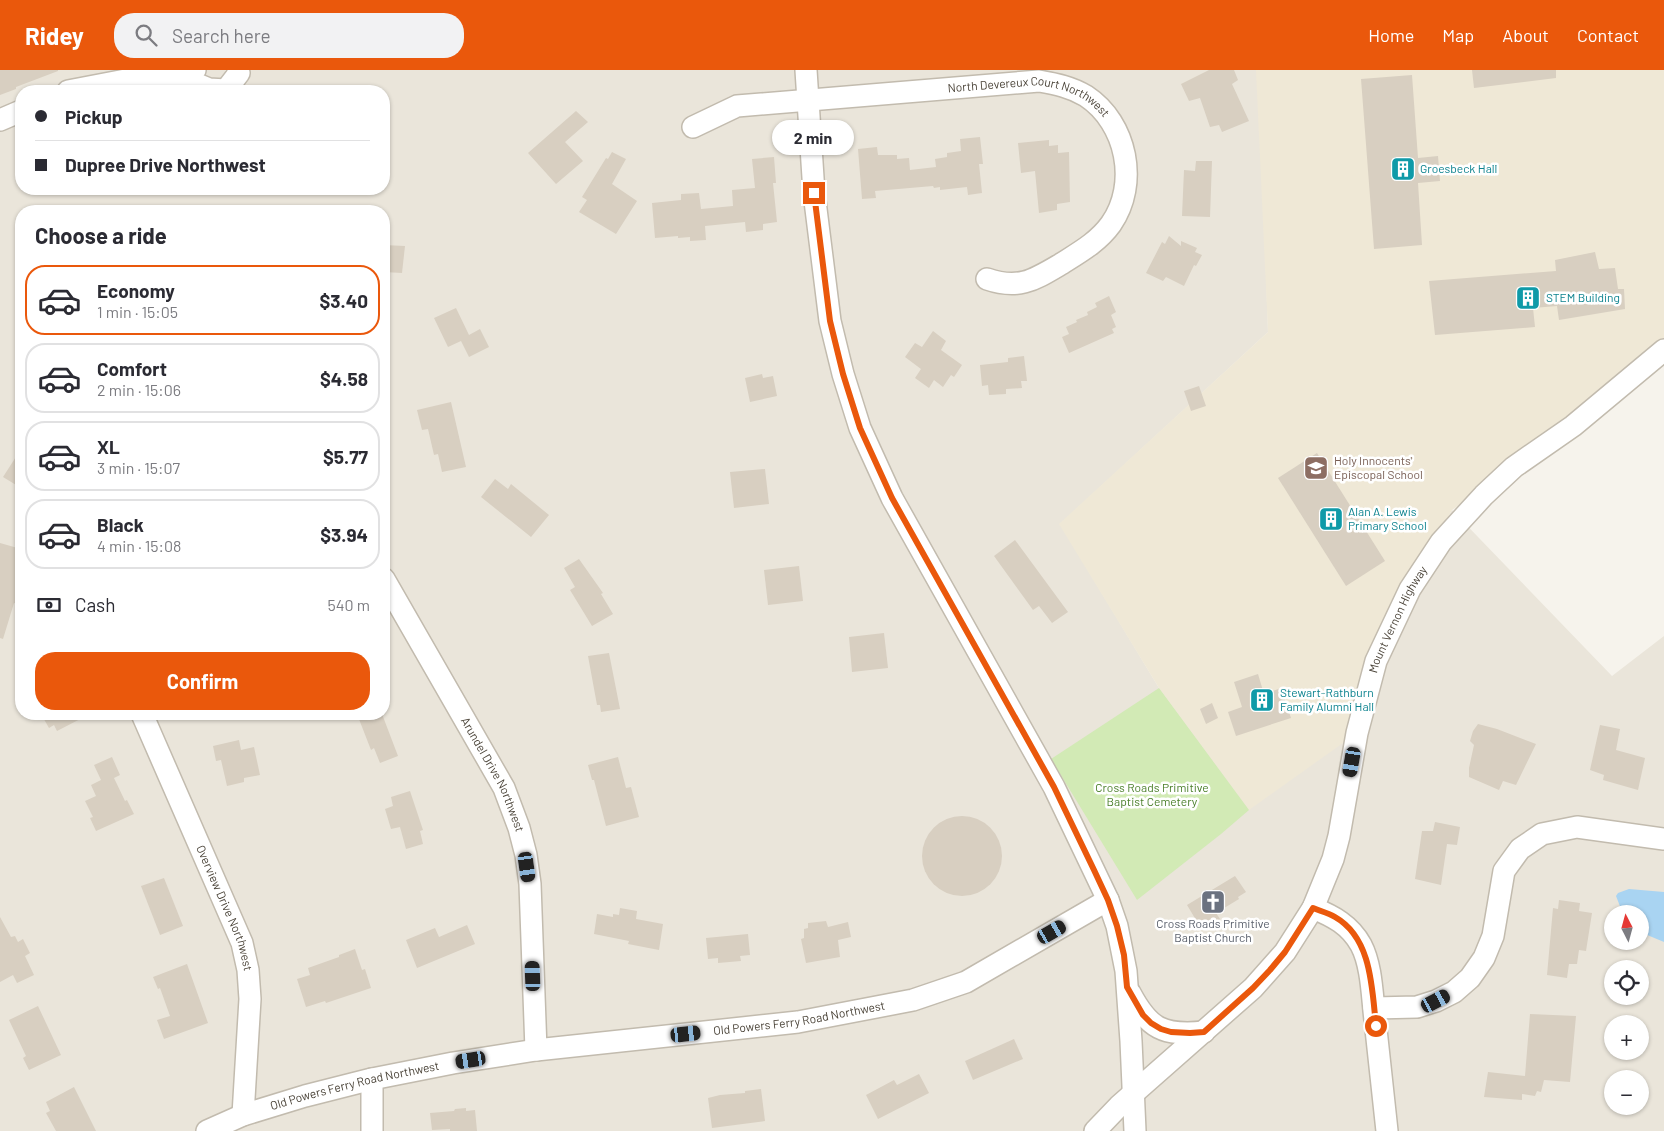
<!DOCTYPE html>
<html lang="en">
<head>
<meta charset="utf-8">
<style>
	:root { --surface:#fff; --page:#f2f2f3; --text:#2b2b33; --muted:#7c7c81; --line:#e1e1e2; --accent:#ea580c }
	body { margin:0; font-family:Barlow,sans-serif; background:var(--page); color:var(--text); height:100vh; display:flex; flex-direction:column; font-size:19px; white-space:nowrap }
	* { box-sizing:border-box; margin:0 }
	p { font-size:16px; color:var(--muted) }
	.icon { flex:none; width:28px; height:28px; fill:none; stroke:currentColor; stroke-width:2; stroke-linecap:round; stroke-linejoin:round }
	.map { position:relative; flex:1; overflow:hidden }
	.sheet { position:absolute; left:15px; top:135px; width:375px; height:515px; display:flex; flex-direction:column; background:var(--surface); border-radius:20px; box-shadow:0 1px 4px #0004 }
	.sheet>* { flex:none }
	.banner { position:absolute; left:15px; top:15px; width:375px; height:110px; border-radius:20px; box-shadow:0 1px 4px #0004; display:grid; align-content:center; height:110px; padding:0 20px; background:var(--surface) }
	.needle { width:32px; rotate:354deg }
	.fabs { position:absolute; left:1604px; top:835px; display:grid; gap:10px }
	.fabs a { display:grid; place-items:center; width:45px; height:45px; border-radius:50%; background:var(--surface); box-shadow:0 1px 4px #0004; font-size:25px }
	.end { position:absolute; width:22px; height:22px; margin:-11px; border:6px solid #ea580c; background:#fff; box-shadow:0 0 0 2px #fff }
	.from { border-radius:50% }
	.bubble { position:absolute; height:35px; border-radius:18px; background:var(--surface); box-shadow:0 1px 4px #0004; font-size:16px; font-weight:700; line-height:35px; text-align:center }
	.car { position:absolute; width:15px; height:30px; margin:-15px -8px; border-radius:6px; box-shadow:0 0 4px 1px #0007; background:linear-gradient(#222 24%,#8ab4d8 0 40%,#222 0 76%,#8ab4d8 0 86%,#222 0) }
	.banner b { display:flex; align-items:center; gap:18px; height:48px; font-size:19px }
	.banner b+b { border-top:1px solid var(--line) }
	.banner i { width:12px; height:12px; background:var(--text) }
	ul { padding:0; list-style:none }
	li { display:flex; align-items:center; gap:15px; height:70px; margin:0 10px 8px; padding:0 10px; border:2px solid var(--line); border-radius:20px }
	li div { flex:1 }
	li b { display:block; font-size:19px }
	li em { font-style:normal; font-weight:700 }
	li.selected { border-color:var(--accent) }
	li>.icon { width:45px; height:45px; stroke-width:1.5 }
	h2 { padding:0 20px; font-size:22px; line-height:60px }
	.pay { display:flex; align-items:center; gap:12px; height:55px; padding:0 20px; font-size:19px }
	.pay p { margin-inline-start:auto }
	.cta { display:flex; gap:10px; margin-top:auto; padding:10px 20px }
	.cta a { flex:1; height:58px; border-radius:20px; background:var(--accent); color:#fff; font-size:20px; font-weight:700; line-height:58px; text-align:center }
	header { display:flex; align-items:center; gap:30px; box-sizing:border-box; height:70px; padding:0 25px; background:var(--accent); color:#fff }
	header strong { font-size:24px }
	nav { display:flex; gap:28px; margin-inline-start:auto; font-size:18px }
	.search { width:350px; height:45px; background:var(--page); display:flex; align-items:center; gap:12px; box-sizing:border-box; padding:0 18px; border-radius:20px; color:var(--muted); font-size:19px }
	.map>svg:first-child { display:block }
	.residential { fill:#eae5da; fill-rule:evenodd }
	.education { fill:#efe8d6 }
	.green { fill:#d2eab5 }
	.water { fill:#a9d4f2 }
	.building { fill:#d8cfc1 }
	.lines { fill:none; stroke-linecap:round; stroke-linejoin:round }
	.minor-casing { stroke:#c2bbae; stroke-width:24 }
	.minor { stroke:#fff; stroke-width:21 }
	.route { stroke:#ea580c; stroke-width:6 }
	.labels { text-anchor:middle; stroke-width:5; stroke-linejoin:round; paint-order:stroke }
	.street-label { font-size:12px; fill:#4b4439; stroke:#fff }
	.culture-label { font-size:12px; fill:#0d838f; stroke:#fff; text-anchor:start }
	.education-label { font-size:12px; fill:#785e54; stroke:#fff; text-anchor:start }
	.park-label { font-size:12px; fill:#4a7f2a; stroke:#fff }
	.worship-label { font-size:12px; fill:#5b616d; stroke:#fff }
</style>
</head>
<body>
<header>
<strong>Ridey</strong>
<div class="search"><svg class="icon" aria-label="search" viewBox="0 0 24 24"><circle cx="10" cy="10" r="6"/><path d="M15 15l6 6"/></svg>Search here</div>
<nav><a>Home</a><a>Map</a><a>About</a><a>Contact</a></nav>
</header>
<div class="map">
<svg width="1664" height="1061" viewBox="0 0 1664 1061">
	<rect width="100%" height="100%" fill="#f6f3ec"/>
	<path class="residential" d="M0,0H1259L1268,262L1060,454L1159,618L1249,739L1392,548L1452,440L1612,606L1664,566V1061H0ZM21,21H384V119H21ZM21,141H384V644H21ZM1612,844H1640V871H1612ZM1612,899H1640V926H1612ZM1612,954H1640V981H1612ZM1612,1009H1640V1036H1612Z"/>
	<path class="education" d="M1256,0H1664V280L1573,356L1452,440L1392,548L1357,663L1249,740L1159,618L1059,454L1268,262Z"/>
	<path class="green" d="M1159,618L1249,740L1221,764L1137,830L1051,689Z"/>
	<path class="water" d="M1629,819L1664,822V872L1640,862V844H1623L1616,826L1618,823Z"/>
	<g class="building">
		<path d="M0,0H58V1L16,17V19L0,25Z"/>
		<path d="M1209,0H1234L1238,10L1232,14L1249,51L1222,62L1219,55L1210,57L1200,28L1189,31L1181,14Z"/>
		<path d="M1472,0H1556V8L1474,18Z"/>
		<path d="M1412,5L1418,88L1438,86L1440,111L1418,113L1422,175L1374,179L1361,9Z"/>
		<path d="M576,41L588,52L565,72L583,91L556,114L528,83Z"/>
		<path d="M980,67L983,94H979L982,123L968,125L967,117L940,120V117L934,118L933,116L875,121L876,128L862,129L858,79L877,77L878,85H897V89L909,88L910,100L936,97L935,89L947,87V83L961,81L960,69Z"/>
		<path d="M1049,70V76L1058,75V83L1069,82L1070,132L1057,134V140L1039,143L1035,101L1021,103L1018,73Z"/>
		<path d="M612,82L626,89L612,114L637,131L616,164L579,142L587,130L582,127L606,88L608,89Z"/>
		<path d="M774,87L776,113H773L777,152L763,154V160L746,162L745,152L705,156L706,170L690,171V167L678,168V166L655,168L652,133L681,130V124L699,123L701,139L733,136L732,120L755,118L752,89Z"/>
		<path d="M1196,91H1212L1210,147L1182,146L1184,100L1195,101Z"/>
		<path d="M1169,166L1181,176V171L1197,178L1195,182L1202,185L1196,196L1194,195L1184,216L1166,207L1163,211L1146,203L1162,172L1165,174Z"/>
		<path d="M384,175L405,176L402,203L384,202Z"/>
		<path d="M1595,182L1599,199L1615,198L1618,219H1624L1625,239L1559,250L1557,236L1533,238L1535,257L1435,265L1429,211L1556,201L1555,190Z"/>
		<path d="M1109,226L1116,242L1111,245L1116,257L1112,259L1114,263L1069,283L1062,267L1069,264L1066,257L1077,252L1076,250L1088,245L1087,242L1097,237L1095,233Z"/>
		<path d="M456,238L469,265L480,259L489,277L469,287L461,271L448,277L434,248Z"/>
		<path d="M933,261L946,271L941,280L962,295L954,307L951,305L943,317L934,310L929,318L915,308L921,299L905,287L915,273L922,277Z"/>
		<path d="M1024,286L1027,311H1021L1022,318L1006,319V324L989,325L988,315L982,316L980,295L1008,292V288Z"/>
		<path d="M762,304L763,308L773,306L777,326L750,332L745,308Z"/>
		<path d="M1199,316L1206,336L1191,341L1184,321Z"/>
		<path d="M451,332L466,397L442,402L438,384L434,385L428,359L422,360L417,340Z"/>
		<path d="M21,379V418L3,407Z"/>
		<path d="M1317,383L1385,491L1346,516L1278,408Z"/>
		<path d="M765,399L769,434L734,438L730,402Z"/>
		<path d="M495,409L508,419L511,414L549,445L531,467L481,427Z"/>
		<path d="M1015,470L1068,542L1052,553L1039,536L1033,540L994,486Z"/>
		<path d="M0,473L21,479V535L14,533L3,569L0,568Z"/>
		<path d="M579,489L603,523L601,524L613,544L592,556L570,520L575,517L564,498Z"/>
		<path d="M799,496L803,531L768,535L764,500Z"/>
		<path d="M884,563L888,598L852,602L849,567Z"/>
		<path d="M609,583L620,639L601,642L600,635H597L588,586Z"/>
		<path d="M1258,604L1264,624L1281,618L1291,648L1236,666L1228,642L1242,637L1234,612Z"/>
		<path d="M1212,633L1218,648L1206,654L1200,639Z"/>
		<path d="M41,644H90L57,661L54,655L49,658Z"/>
		<path d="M357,644H382L398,686L380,693L374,678L371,680Z"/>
		<path d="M1478,654L1497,659L1536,674L1516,715L1503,711L1499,720L1469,707V698L1474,675L1470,671L1473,661Z"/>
		<path d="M1600,655L1620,659L1616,680L1645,688L1638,720L1603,710L1604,705L1590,700Z"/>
		<path d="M239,670L241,680L254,677L260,705L244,708V712L227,716L221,690L216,691L213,676Z"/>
		<path d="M112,687L120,705L114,708L125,731L127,730L134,744L96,761L90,748L93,747L85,731L96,726L91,715L101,710L94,695Z"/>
		<path d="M618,687L626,718L631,717L639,747L606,756L594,710H592L588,695Z"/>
		<path d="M410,721L423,760L420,761L423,774L406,779L400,757L391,759L385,739L393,736L391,727Z"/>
		<circle cx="962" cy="786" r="40"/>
		<path d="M1435,752L1460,757L1457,775L1447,774L1441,815L1415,809L1422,761H1433Z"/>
		<path d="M1235,806L1246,822L1238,827L1239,829L1216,843L1220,849L1202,860L1187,835Z"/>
		<path d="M164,808L183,856L160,865L141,816Z"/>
		<path d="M1559,830L1580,833L1579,841L1592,843L1586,881L1579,880L1577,894H1569L1567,908L1547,905L1553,838L1558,839Z"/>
		<path d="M620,838L637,841L636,849L663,854L659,880L628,874L629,871L594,864L597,844L613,847V844L619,845Z"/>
		<path d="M0,847L11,867L15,866L18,872L23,869L30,883L25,886L34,905L17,913L13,905L0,912Z"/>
		<path d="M826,851L828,857L848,852L851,867L838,870L840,887L806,893L801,869L804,868V859L808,858V853Z"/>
		<path d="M467,855L475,874L417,898L406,870L435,858L439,867Z"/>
		<path d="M748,864L750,885L740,886L741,891L718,893V888L708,889L706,868Z"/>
		<path d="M355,879L362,900L365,899L371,918L326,933L325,931L306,937L297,909L310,905L308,898L339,887V885Z"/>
		<path d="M187,894L208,953L164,969L157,950L170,946L160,918L158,919L153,907Z"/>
		<path d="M38,936L61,985L29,1000L23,988L26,986L9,950Z"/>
		<path d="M1530,944L1576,946L1570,1012L1544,1010L1541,1022L1537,1021L1535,1026L1522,1024V1030L1484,1027L1488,1002L1525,1006Z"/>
		<path d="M1014,969L1023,989L973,1010L965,991Z"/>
		<path d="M919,1004L929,1023L878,1049L866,1025L894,1010L897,1015Z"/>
		<path d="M74,1017L96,1061H56L46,1043L50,1041L46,1032Z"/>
		<path d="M761,1019L765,1051L712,1058L708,1028L720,1025L745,1023V1021Z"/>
		<path d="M466,1038V1041L475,1040L477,1061H450V1059L432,1060L430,1043L454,1041L455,1039Z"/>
	</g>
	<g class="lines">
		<defs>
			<g id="minor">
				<path d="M806,0L814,123L830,251L843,304L860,358L892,428L1054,717L1108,830L1117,856L1126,901L1131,971L1135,1061"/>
				<path d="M180,7L209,19L226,20L239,3L238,0"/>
				<path d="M68,21L131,9L178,7L195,0"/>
				<path d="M0,50L21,41"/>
				<path id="s1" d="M693,57L737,36L1039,11C1056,14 1071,17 1086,26C1127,53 1139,114 1111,154C1098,172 1080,182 1061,194C1034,210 1019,220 987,209"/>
				<path id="s2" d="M384,509L504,718L519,758L526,785L530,814L536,980"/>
				<path id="s3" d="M142,644L242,873L248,900L250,929L243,1045"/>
				<path d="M1313,838C1333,846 1350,855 1361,875C1372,896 1372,926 1375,950C1379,987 1383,1024 1387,1061"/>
				<path d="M1130,923C1149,959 1163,966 1204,962"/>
				<path d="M1374,938L1417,937L1436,931L1454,922L1470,908L1484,888L1493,866L1504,801L1520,779L1542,764L1577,757L1664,769"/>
				<path id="s4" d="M207,1061L243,1045L305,1026L372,1009L453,993L536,980L798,952L913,930L966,912L1108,830"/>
				<path d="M372,1061V1009"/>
				<path id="s5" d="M1095,1061L1119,1036L1253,918L1285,882L1313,838L1333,789L1339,766L1357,663L1376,591L1410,519L1441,472L1484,425L1514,397L1573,356L1664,280"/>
			</g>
		</defs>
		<use href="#minor" class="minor-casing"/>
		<use href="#minor" class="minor"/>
	</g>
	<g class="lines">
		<path class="route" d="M814,123L830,251L843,304L860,358L892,428L1054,717L1094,800L1108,830L1117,856L1124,885L1127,917L1143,945L1151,953L1161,959L1171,962L1190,963L1204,962L1253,918L1270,900L1285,882L1313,838C1320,841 1328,843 1335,847C1372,868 1372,919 1376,956"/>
	</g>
	<defs>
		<symbol id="building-square" viewBox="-11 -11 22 22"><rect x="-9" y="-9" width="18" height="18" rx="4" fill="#0f9aa8" stroke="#fff"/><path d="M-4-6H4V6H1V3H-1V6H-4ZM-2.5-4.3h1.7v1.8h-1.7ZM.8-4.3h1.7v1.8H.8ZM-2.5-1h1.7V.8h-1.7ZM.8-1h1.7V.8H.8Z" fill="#fff"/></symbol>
		<symbol id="school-square" viewBox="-11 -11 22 22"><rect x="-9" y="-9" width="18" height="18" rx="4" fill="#8d6e63" stroke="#fff"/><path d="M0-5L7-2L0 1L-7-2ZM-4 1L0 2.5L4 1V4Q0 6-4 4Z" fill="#fff"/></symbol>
		<symbol id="church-square" viewBox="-11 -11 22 22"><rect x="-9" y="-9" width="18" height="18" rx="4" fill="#6b7280" stroke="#fff"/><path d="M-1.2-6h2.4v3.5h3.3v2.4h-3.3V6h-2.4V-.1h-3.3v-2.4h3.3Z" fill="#fff"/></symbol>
	</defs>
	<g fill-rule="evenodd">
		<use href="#building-square" x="1389" y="85" width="28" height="28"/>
		<use href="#building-square" x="1514" y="214" width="28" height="28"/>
		<use href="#school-square" x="1302" y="384" width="28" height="28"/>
		<use href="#building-square" x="1317" y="435" width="28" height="28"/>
		<use href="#building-square" x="1248" y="616" width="28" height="28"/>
		<use href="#church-square" x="1199" y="818" width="28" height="28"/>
	</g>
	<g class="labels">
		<g class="street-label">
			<text dy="4" stroke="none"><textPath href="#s1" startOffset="345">North Devereux Court Northwest</textPath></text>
			<text dy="4" stroke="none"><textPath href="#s5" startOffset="616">Mount Vernon Highway</textPath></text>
			<text dy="4" stroke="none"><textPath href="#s2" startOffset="224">Arundel Drive Northwest</textPath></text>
			<text dy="4" stroke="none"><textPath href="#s3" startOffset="211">Overview Drive Northwest</textPath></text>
			<text dy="4" stroke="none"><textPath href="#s4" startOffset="605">Old Powers Ferry Road Northwest</textPath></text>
			<text dy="4" stroke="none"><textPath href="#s4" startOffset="155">Old Powers Ferry Road Northwest</textPath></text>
		</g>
		<g class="culture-label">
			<text x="1420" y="103">Groesbeck Hall</text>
			<text x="1546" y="232">STEM Building</text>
			<text x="1348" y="446">Alan A. Lewis<tspan x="1348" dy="14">Primary School</tspan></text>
			<text x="1280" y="627">Stewart-Rathburn<tspan x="1280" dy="14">Family Alumni Hall</tspan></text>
		</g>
		<g class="education-label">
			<text x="1334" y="395">Holy Innocents'<tspan x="1334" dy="14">Episcopal School</tspan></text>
		</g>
		<g class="park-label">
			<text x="1152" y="722">Cross Roads Primitive<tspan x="1152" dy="14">Baptist Cemetery</tspan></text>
		</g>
		<g class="worship-label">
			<text x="1213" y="858">Cross Roads Primitive<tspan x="1213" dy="14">Baptist Church</tspan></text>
		</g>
	</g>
</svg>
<div class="fabs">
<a><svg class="needle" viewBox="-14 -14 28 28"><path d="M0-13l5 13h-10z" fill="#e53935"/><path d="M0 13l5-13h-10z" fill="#7c7c81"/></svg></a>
<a><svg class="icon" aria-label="locate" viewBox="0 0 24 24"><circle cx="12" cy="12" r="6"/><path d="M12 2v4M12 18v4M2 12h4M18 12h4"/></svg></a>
<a>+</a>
<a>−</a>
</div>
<i class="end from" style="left:1376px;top:956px"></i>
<i class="end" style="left:814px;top:123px"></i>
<div class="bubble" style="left:772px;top:50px;width:82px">2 min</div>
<i class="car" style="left:1352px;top:692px;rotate:190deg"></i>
<i class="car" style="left:527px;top:797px;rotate:172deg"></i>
<i class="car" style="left:1052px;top:862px;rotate:60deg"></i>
<i class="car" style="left:533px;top:906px;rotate:358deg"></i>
<i class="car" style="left:1436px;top:931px;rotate:62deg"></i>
<i class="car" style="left:686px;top:964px;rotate:84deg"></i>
<i class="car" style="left:471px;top:990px;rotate:261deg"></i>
<div class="banner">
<b><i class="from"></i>Pickup</b>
<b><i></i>Dupree Drive Northwest</b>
</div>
<section class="sheet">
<h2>Choose a ride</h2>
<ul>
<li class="selected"><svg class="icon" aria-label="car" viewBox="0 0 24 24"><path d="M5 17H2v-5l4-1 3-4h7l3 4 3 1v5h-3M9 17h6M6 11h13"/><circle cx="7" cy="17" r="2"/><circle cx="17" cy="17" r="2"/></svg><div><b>Economy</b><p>1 min · 15:05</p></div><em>$3.40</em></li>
<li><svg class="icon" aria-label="car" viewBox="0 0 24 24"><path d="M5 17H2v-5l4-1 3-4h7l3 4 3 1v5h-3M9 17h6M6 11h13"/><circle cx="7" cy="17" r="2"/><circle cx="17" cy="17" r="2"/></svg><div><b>Comfort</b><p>2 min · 15:06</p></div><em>$4.58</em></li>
<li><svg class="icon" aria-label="car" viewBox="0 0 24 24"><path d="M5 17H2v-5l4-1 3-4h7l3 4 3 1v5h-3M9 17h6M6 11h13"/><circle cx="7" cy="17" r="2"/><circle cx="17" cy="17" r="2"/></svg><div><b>XL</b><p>3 min · 15:07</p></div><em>$5.77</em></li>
<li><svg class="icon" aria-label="car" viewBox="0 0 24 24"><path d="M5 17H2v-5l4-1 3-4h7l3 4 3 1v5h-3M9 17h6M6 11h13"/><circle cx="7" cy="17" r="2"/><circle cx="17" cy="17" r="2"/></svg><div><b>Black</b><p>4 min · 15:08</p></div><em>$3.94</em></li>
</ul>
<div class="pay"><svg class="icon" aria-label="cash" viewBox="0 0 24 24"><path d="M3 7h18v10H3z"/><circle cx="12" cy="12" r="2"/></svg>Cash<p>540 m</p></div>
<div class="cta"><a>Confirm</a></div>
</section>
</div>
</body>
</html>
